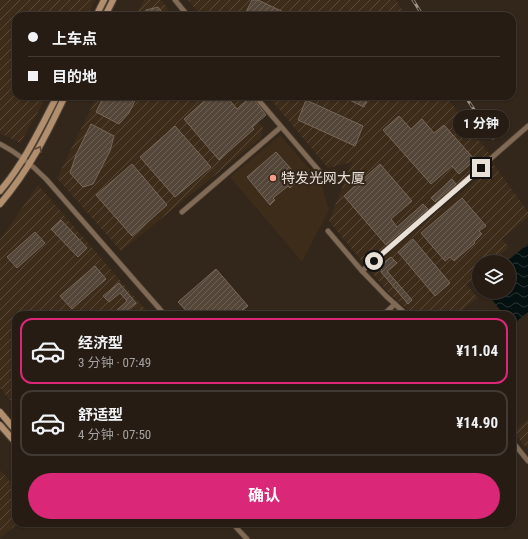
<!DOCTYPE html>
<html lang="zh">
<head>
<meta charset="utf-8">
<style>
	:root { --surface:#261c14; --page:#2e251d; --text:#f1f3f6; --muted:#a4a1a0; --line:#423a34; --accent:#db2777 }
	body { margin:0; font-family:"Roboto Condensed","Noto Sans SC",sans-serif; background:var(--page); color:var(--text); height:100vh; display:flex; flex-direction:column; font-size:15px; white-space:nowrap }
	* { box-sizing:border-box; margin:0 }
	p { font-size:13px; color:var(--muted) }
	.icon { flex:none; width:22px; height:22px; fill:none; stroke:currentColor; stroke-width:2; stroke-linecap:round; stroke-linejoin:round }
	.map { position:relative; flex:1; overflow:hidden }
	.side { position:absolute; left:12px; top:311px; width:504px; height:216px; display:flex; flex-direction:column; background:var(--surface); border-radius:12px; box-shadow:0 1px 3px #0004,0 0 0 1px var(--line) }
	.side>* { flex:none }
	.top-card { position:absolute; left:12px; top:12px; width:504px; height:88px; border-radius:12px; box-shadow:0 1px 3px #0004,0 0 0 1px var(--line); display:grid; align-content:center; height:88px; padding:0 16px; background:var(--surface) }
	.controls { position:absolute; left:472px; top:255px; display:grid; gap:8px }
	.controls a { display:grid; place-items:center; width:44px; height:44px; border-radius:50%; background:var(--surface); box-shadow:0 1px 3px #0004,0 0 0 1px var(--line); font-size:20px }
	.end { position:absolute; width:18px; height:18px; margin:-9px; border:5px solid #e9e0d8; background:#111; box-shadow:0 0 0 2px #111 }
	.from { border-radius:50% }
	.bubble { position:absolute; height:28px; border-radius:14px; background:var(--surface); box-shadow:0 1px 3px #0004,0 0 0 1px var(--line); font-size:13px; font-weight:700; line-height:28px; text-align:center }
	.top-card b { display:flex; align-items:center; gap:14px; height:38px; font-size:15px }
	.top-card b+b { border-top:1px solid var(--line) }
	.top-card i { width:10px; height:10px; background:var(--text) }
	ul { padding:7px 0 0; list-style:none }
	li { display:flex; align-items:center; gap:12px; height:66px; margin:0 8px 6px; padding:0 8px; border:2px solid var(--line); border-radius:12px }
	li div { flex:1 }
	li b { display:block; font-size:15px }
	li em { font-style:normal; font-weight:700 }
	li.active { border-color:var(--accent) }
	li>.icon { width:36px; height:36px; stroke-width:1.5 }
	.button { display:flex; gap:8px; margin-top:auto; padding:8px 16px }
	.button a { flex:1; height:46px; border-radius:24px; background:var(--accent); color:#fff; font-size:16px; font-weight:700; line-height:46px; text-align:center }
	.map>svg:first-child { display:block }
	.built { fill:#3d2c1a }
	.industrial { fill:url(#industrial-furrows) }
	.water { fill:url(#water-waves) }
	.building { fill:url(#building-hatch); stroke:#766759 }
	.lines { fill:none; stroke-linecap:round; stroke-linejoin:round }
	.street-casing { stroke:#504438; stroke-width:6 }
	.secondary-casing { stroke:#504438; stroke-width:8 }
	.street { stroke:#806a56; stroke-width:4.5 }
	.secondary { stroke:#b18e6e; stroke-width:6 }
	.rail-casing { stroke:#9f948a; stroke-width:3 }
	.rail { stroke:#33261a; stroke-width:1.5; stroke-dasharray:4.5; stroke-linecap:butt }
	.oneway { stroke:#5f4a37 }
	.route { stroke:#e9e0d8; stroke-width:5 }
	.poi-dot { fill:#f49e89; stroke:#33261a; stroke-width:1.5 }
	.labels { text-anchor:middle; stroke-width:4; stroke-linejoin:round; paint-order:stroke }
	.poi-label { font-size:14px; fill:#e9e0d8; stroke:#33261a; text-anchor:start }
</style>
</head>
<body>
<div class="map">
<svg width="528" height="539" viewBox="0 0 528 539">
	<defs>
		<pattern id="industrial-furrows" width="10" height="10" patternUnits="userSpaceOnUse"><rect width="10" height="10" fill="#3d2c1a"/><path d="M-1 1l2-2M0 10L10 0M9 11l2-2" fill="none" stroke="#594a3b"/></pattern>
		<pattern id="water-waves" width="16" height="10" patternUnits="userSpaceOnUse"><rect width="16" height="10" fill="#051111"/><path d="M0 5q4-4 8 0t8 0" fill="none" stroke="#293333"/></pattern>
		<pattern id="building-hatch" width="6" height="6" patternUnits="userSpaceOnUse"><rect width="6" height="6" fill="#544639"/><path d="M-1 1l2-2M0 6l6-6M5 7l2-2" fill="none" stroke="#6d6055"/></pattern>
	</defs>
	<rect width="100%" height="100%" fill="#33261a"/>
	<path class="built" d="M280,135L321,182L329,210L302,262L230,177Z"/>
	<g class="industrial">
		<path d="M0,0H95L87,16H16V96H47L20,143L0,133Z"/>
		<path d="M144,0H161L173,16H136Z"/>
		<path d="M188,0H396L406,16H201Z"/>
		<path d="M97,96H237L263,128L261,138L121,251L57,178Z"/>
		<path d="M268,96H446L490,155L365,265L329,221L352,162L328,168Z"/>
		<path d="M494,165L528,212V217L502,239L509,247L492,262H479V273L466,284L478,298L455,315H413L388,292L369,269Z"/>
		<path d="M38,185L150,315H16V407L0,388V240Z"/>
		<path d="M528,419V450L513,432Z"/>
		<path d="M0,470L16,488V523H18L0,538Z"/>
	</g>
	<path class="water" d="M528,244V312L512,325V315H504L486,292H509V262H506Z"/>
	<g class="building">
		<path d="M252,0H258L292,16H249L245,14Z"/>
		<path d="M158,7L165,16H143L146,10Z"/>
		<path d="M104,96H137L129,113L119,124L96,112Z"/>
		<path d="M210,96H226L237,109L251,96L266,115L252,127L254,129L219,160L184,119Z"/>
		<path d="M341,96H369L364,107Z"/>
		<path d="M306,100L363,126L355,146L298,120Z"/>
		<path d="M399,116L411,129L422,119L434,133L444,125L475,160L459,174L452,166L431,184L383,130Z"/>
		<path d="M91,124L114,136L110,151L93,184L83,187L70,173L76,155Z"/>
		<path d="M175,126L211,167L175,197L140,157Z"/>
		<path d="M276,152L300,179L290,188L288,186L273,198L275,200L270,205L247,177Z"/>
		<path d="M132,164L167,205L132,236L96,195Z"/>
		<path d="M380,164L412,201L391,219L397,227L423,204L428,209L386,245L344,196Z"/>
		<path d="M452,179L456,184L435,202L431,198Z"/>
		<path d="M462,198L486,226L479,231L482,234L474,242L475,243L454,261L450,257L445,261L421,233Z"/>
		<path d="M61,220L87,248L78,257L51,229Z"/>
		<path d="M35,232L45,243L17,268L7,257Z"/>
		<path d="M413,239L450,283L435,296L398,252Z"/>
		<path d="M391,257L397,263L387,271L412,300L408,304L381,272L382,264Z"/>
		<path d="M95,266L106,279L72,309L60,296Z"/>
		<path d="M216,269L248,306L237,315H190L178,302Z"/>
		<path d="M119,283L136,303L121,315H120L116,311L127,301L120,293L109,302L103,296Z"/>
	</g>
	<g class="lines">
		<defs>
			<g id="street">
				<path d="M175,0L188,16"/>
				<path d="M255,96L320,172"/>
				<path d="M0,144C18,153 32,165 46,179L165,315"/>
				<path d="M182,212L281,127"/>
				<path d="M328,231L362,271L386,296L407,315"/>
				<path d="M362,271L528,126"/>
				<path d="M383,315L395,304"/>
				<path d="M512,441L528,461"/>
				<path d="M232,523L247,539"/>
			</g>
			<g id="secondary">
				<path d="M96,16L104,0"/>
				<path d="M105,16L113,0"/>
				<path d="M0,191C24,163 40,129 57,96"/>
				<path d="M0,204C29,170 46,136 65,96"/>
				<path d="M0,412L16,431"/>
				<path d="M0,425L16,443"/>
			</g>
		</defs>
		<use href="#street" class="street-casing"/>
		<use href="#secondary" class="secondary-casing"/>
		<use href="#street" class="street"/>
		<use href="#secondary" class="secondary"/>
		<defs>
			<g id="rail">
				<path d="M413,0L423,16"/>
				<path d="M465,96L493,138"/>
			</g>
		</defs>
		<use href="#rail" class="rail-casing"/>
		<use href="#rail" class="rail"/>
	</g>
	<defs><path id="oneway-chevron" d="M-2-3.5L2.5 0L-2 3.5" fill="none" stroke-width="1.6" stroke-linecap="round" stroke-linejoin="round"/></defs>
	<use class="oneway" href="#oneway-chevron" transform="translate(39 149) rotate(-60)"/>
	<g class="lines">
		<path class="route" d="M374,261L481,168"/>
	</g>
	<circle class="poi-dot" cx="273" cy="178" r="4"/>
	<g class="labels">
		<g class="poi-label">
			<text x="281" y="183">特发光网大厦</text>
		</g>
	</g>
</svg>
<div class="controls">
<a><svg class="icon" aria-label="layers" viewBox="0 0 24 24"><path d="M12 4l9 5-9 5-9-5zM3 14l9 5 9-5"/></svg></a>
</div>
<i class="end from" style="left:374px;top:261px"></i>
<i class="end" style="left:481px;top:168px"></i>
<div class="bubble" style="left:453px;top:110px;width:56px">1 分钟</div>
<div class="top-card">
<b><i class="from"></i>上车点</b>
<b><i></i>目的地</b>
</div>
<section class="side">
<ul>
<li class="active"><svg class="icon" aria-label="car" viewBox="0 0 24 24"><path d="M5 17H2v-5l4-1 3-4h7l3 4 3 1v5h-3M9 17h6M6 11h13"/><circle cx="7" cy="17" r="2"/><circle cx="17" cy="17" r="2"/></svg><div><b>经济型</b><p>3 分钟 · 07:49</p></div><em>¥11.04</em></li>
<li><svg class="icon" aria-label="car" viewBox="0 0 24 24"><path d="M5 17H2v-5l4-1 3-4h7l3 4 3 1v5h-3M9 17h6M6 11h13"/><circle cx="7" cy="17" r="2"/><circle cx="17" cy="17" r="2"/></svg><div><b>舒适型</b><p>4 分钟 · 07:50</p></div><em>¥14.90</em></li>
</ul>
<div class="button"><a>确认</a></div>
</section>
</div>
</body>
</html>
